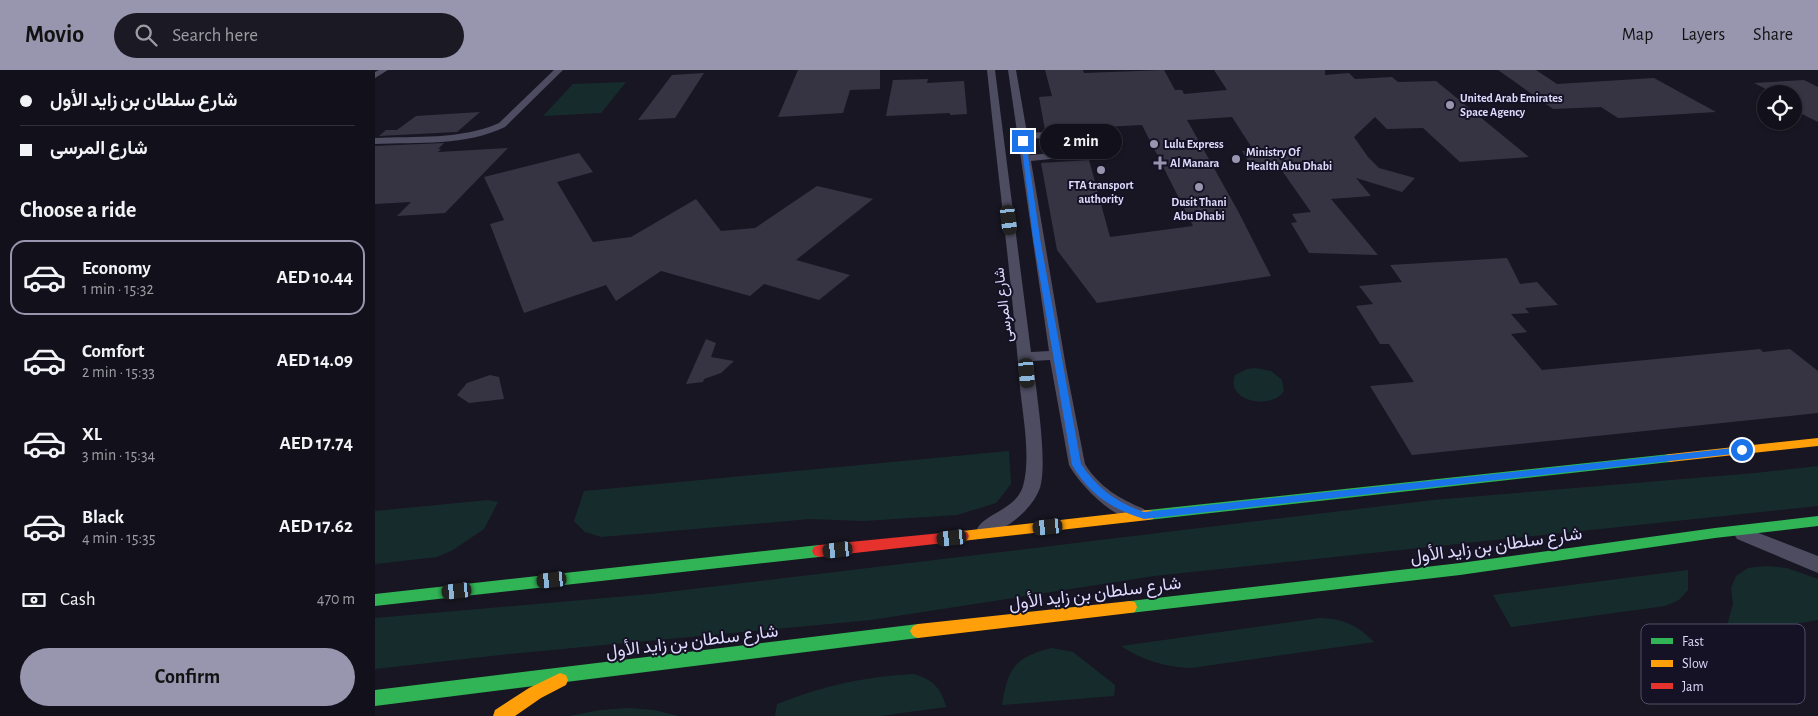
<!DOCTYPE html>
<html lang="en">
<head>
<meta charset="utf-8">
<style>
	:root { --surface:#12101a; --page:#1b1923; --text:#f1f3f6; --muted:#9c9da2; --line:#313039; --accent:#9895af }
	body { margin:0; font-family:"Alegreya Sans",Vazirmatn,sans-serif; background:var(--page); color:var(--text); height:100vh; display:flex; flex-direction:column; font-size:19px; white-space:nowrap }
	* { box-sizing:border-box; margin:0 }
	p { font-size:16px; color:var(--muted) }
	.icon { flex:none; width:28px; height:28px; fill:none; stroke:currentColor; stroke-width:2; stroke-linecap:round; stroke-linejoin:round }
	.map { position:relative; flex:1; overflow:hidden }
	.sheet { display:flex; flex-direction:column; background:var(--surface); width:375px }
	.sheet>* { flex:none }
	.banner { display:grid; align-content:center; height:110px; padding:0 20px; background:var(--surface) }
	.buttons { position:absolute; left:1382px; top:15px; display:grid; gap:10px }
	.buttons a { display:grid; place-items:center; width:45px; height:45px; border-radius:50%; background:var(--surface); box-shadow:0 1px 4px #0004,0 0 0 1px var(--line); font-size:25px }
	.end { position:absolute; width:22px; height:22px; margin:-11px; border:6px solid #1a73e8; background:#fff; box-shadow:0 0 0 2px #fff }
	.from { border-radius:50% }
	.bubble { position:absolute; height:35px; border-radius:18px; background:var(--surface); box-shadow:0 1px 4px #0004,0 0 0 1px var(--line); font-size:16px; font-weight:600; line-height:35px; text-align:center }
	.car { position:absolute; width:15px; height:30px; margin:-15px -8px; border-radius:6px; box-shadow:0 0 4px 1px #0007; background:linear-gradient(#222 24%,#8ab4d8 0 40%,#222 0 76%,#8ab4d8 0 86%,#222 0) }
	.banner b { display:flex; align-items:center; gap:18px; height:48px; font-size:19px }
	.banner b+b { border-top:1px solid var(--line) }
	.banner i { width:12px; height:12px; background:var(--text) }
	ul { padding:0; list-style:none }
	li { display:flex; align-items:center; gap:15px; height:75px; margin:0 10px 8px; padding:0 10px; border:2px solid transparent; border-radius:15px }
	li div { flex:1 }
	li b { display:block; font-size:19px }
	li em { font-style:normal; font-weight:600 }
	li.selected { border-color:var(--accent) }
	li>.icon { width:45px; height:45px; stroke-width:1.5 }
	h2 { padding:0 20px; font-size:22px; line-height:60px }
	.pay { display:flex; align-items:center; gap:12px; height:55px; padding:0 20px; font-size:19px }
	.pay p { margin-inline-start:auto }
	.primary-button { display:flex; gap:10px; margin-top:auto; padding:10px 20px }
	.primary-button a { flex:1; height:58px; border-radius:30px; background:var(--accent); color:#111; font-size:20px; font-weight:600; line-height:58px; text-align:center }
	header { display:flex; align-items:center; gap:30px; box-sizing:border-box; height:70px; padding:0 25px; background:var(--accent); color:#111 }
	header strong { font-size:24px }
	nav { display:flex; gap:28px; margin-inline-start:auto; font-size:18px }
	.search { width:350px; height:45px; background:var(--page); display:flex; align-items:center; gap:12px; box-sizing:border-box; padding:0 18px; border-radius:28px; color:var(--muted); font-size:19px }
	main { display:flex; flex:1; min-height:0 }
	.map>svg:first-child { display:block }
	.green { fill:#162c2c }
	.building { fill:#363443 }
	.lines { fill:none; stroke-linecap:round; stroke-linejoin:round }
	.street { fill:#4d4c61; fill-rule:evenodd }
	.fast { fill:#30b455; fill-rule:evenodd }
	.slow { fill:#ff9f0a; fill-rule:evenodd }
	.jam { fill:#e5322d; fill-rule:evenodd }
	.route { fill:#1a73e8 }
	.poi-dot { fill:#9895af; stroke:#151226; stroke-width:2 }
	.labels { text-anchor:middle; stroke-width:4; stroke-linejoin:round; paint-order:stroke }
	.far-poi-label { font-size:12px; font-weight:bold; fill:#dddafb; stroke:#151226; text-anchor:start }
	.street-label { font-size:15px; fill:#dddafb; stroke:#151226 }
	.near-street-label { font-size:18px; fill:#dddafb; stroke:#151226 }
	.key { fill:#151226; stroke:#514e66; stroke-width:1 }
	.key-label { font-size:14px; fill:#dddafb }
</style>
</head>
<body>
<header>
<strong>Movio</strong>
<div class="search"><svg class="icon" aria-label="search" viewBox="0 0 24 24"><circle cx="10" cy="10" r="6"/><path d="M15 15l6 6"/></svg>Search here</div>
<nav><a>Map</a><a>Layers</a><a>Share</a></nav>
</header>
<main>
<section class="sheet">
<div class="banner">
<b><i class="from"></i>شارع سلطان بن زايد الأول</b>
<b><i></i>شارع المرسى</b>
</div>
<h2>Choose a ride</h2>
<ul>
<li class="selected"><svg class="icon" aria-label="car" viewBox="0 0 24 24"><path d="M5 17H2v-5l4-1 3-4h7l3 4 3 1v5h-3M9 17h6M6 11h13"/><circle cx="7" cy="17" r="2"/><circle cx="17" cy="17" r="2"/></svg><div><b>Economy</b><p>1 min · 15:32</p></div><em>AED 10.44</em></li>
<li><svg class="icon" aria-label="car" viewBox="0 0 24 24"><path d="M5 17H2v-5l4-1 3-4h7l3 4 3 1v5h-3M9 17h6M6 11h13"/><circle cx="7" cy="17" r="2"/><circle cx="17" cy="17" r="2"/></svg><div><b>Comfort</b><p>2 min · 15:33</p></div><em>AED 14.09</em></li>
<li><svg class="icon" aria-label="car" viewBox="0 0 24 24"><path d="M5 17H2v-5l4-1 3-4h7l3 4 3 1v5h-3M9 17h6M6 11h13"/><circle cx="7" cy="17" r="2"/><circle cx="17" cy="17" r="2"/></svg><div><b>XL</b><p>3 min · 15:34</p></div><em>AED 17.74</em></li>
<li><svg class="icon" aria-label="car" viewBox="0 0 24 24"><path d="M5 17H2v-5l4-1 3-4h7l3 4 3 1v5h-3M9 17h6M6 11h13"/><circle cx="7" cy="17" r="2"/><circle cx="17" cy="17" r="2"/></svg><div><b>Black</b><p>4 min · 15:35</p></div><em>AED 17.62</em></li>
</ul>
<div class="pay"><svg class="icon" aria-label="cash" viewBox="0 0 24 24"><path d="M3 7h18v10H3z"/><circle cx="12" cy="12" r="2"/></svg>Cash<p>470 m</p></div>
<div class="primary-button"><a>Confirm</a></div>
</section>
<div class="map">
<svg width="1443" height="646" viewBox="0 0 1443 646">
	<rect width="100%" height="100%" fill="#181622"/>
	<g class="green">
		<path d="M251,12L226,43L168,46L198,14Z"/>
		<path d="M880,298L896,301L907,310L909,321C897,340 850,332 860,305L872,299Z"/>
		<path d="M634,381L636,414L621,433L582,445L489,451L435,449L226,467L210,462L199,451L209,421Z"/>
		<path d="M1443,396V436L779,506L496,550L134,584L0,599V548L276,524L1058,430L1380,403Z"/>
		<path d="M113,430L123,432L109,459L78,480L62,487L0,494V441Z"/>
		<path d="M1390,496L1412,498L1443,509V550L1349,566L1358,534L1356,518L1361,506L1373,498Z"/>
		<path d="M1313,500V520L1304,530L1290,536L1136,557L1118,525Z"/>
		<path d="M945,548C967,548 984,556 999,572L816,598C790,597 769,591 746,576Z"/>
		<path d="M676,578L698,582L740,615L739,626L627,635C633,598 639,588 676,578Z"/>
		<path d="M539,604C558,610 566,618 571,637L505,646H400L402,634C447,616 491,606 539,604Z"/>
		<path d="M253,638L279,640L303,646H194L225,640Z"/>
	</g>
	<g class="building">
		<path d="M423,0H505V19L475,20L468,43L403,47Z"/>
		<path d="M670,0H708L709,3L789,0L800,20H807L809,24L852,20L839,0H950V5L974,3L980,9L1017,7L1023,12L1061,11L1154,87L1085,92L1048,58L1012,59L1000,47L979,67L993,87L1004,98L1040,108L1027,122L981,108L996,126L956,129L1003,185L934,183L916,153L922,152L917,144L936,142L903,95L876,96L867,81H879L857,47L812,50L863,141L896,206L722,233L682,180L666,93L714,90L735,167L818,156L767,55L670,60L664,27L677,26Z"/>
		<path d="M1123,0H1161L1182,14L1279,8L1341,42L1243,48L1226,37L1178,39Z"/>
		<path d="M329,3L300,48L263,50L297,5Z"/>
		<path d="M553,9L552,13L589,11L592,44L575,45V43L511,46L518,10Z"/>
		<path d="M1429,10L1443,17V52L1419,40V24H1401L1379,13Z"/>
		<path d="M105,42L82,62L4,66L11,60H22L41,46Z"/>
		<path d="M69,73L63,79H66L63,82L133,78L70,143L22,146L36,132L0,134V76Z"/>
		<path d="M204,83L218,102L182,112L218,172L256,167L321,129L346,161L380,158L442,116L498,129L421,190L475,205L444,230L389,214L375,226L286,201L241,231L231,215L149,243L115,154L129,150L109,107Z"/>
		<path d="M1132,188L1145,214L1162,212L1183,235L1150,238L1154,243L1136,244L1152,262L1136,264L1167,300L1385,279L1388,282L1415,279L1443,301V343L1037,385L995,316L1039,312L1014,274H1005L981,236L998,234L984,216L1027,212L1015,195Z"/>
		<path d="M331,269L341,273L336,287L359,291L346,303L329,309L328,312L311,314Z"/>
		<path d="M115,305L124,307L129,329L94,333L82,325L92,313Z"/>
	</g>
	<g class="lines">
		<g class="street">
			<path d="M4,0H13L0,8V2Z"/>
			<path d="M179,0H188L130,57C91,76 43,72 0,74V68C40,66 86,70 124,53Z"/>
			<path d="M612,0H620L656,282L674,281L633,0H641L652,63L726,59L731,62L736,81L734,83L656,91L691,297L710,394C724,417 745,429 769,439L772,444L769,449C744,457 705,415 694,395L675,290L658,291C661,322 673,391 665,418C657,440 632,459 611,466L605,464L602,459C610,443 641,440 648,416C656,388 648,347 645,318C637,212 623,106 612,0ZM722,65L725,79L655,85L653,69Z"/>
			<path d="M1368,457L1443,486V503L1362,469L1359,464L1362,459Z"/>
		</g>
		<g class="fast">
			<path d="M1295,384L1299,385L1301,388L1299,391L1295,392L773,450L768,449L766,445L768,441L773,440Z"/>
			<path d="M1443,446V456L1340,468L1085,505L755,543L750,542L748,537L750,532L755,531L1085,493L1340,458Z"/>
			<path d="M444,475L449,477L451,481L449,485L444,487L0,536V524Z"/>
			<path d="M543,554L548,556L551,561L548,566L543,568L0,636V620Z"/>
		</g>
		<g class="slow">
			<path d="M1443,368V376L1295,392L1291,391L1289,388L1291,385L1295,384Z"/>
			<path d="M773,440L778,441L780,445L778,449L773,450L587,471L582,470L580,466L582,462L587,461Z"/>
			<path d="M755,531L760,532L762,537L760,542L755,543L543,568L538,566L535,561L538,556L543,554Z"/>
			<path d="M185,603L191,605L193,610L191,615L166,628L140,646H118L120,640L154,618Z"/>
		</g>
		<path class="jam" d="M587,461L592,462L594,466L592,470L587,471L444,487L439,485L437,481L439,477L444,475Z"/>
	</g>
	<path class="route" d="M648,69L651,71L665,168L706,394C722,418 742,433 769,442L1367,377L1372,380L1367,383L769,449C737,439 715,425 697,395L658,168L646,71Z"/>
	<g class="poi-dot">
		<circle cx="1075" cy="35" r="5"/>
		<circle cx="779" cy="74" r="5"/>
		<circle cx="861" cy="89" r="5"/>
		<path d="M782.5 85.5h5v5h5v5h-5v5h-5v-5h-5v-5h5z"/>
		<circle cx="726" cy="100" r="5"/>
		<circle cx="824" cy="117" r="5"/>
	</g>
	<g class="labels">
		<g class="far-poi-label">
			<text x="1085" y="32">United Arab Emirates<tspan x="1085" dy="14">Space Agency</tspan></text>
			<text x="789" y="78">Lulu Express</text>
			<text x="871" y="86">Ministry Of<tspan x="871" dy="14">Health Abu Dhabi</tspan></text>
			<text x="795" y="97">Al Manara</text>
			<text x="726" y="119" text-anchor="middle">FTA transport<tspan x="726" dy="14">authority</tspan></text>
			<text x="824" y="136" text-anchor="middle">Dusit Thani<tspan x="824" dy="14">Abu Dhabi</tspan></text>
		</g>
		<g class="street-label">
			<text transform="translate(628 235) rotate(-97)" y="5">شارع المرسى</text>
		</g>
		<g class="near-street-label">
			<text transform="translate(1121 475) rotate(-8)" y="6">شارع سلطان بن زايد الأول</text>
			<text transform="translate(720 523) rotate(-7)" y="6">شارع سلطان بن زايد الأول</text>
			<text transform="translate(317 571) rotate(-7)" y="6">شارع سلطان بن زايد الأول</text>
		</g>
	</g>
	<rect x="1266" y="554" width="164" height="80" rx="8" class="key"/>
	<rect x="1276" y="568" width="22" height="6" fill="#30b455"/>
	<rect x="1276" y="590" width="22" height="7" fill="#ff9f0a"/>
	<rect x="1276" y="613" width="22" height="6" fill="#e5322d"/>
	<g class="key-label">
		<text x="1307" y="576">Fast</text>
		<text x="1307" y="598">Slow</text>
		<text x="1307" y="621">Jam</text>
	</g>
</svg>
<div class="buttons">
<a><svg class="icon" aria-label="locate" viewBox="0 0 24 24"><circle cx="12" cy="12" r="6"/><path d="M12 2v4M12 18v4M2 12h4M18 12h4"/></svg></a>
</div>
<i class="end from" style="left:1367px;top:380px"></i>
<i class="end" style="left:648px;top:71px"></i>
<div class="bubble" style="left:665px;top:54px;width:82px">2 min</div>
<i class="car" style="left:634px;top:150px;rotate:173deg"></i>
<i class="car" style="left:652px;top:303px;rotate:175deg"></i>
<i class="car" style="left:673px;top:457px;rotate:264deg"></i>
<i class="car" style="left:577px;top:468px;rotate:264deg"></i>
<i class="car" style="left:463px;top:480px;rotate:264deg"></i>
<i class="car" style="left:177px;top:510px;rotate:264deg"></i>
<i class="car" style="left:82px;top:521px;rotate:264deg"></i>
</div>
</main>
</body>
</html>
